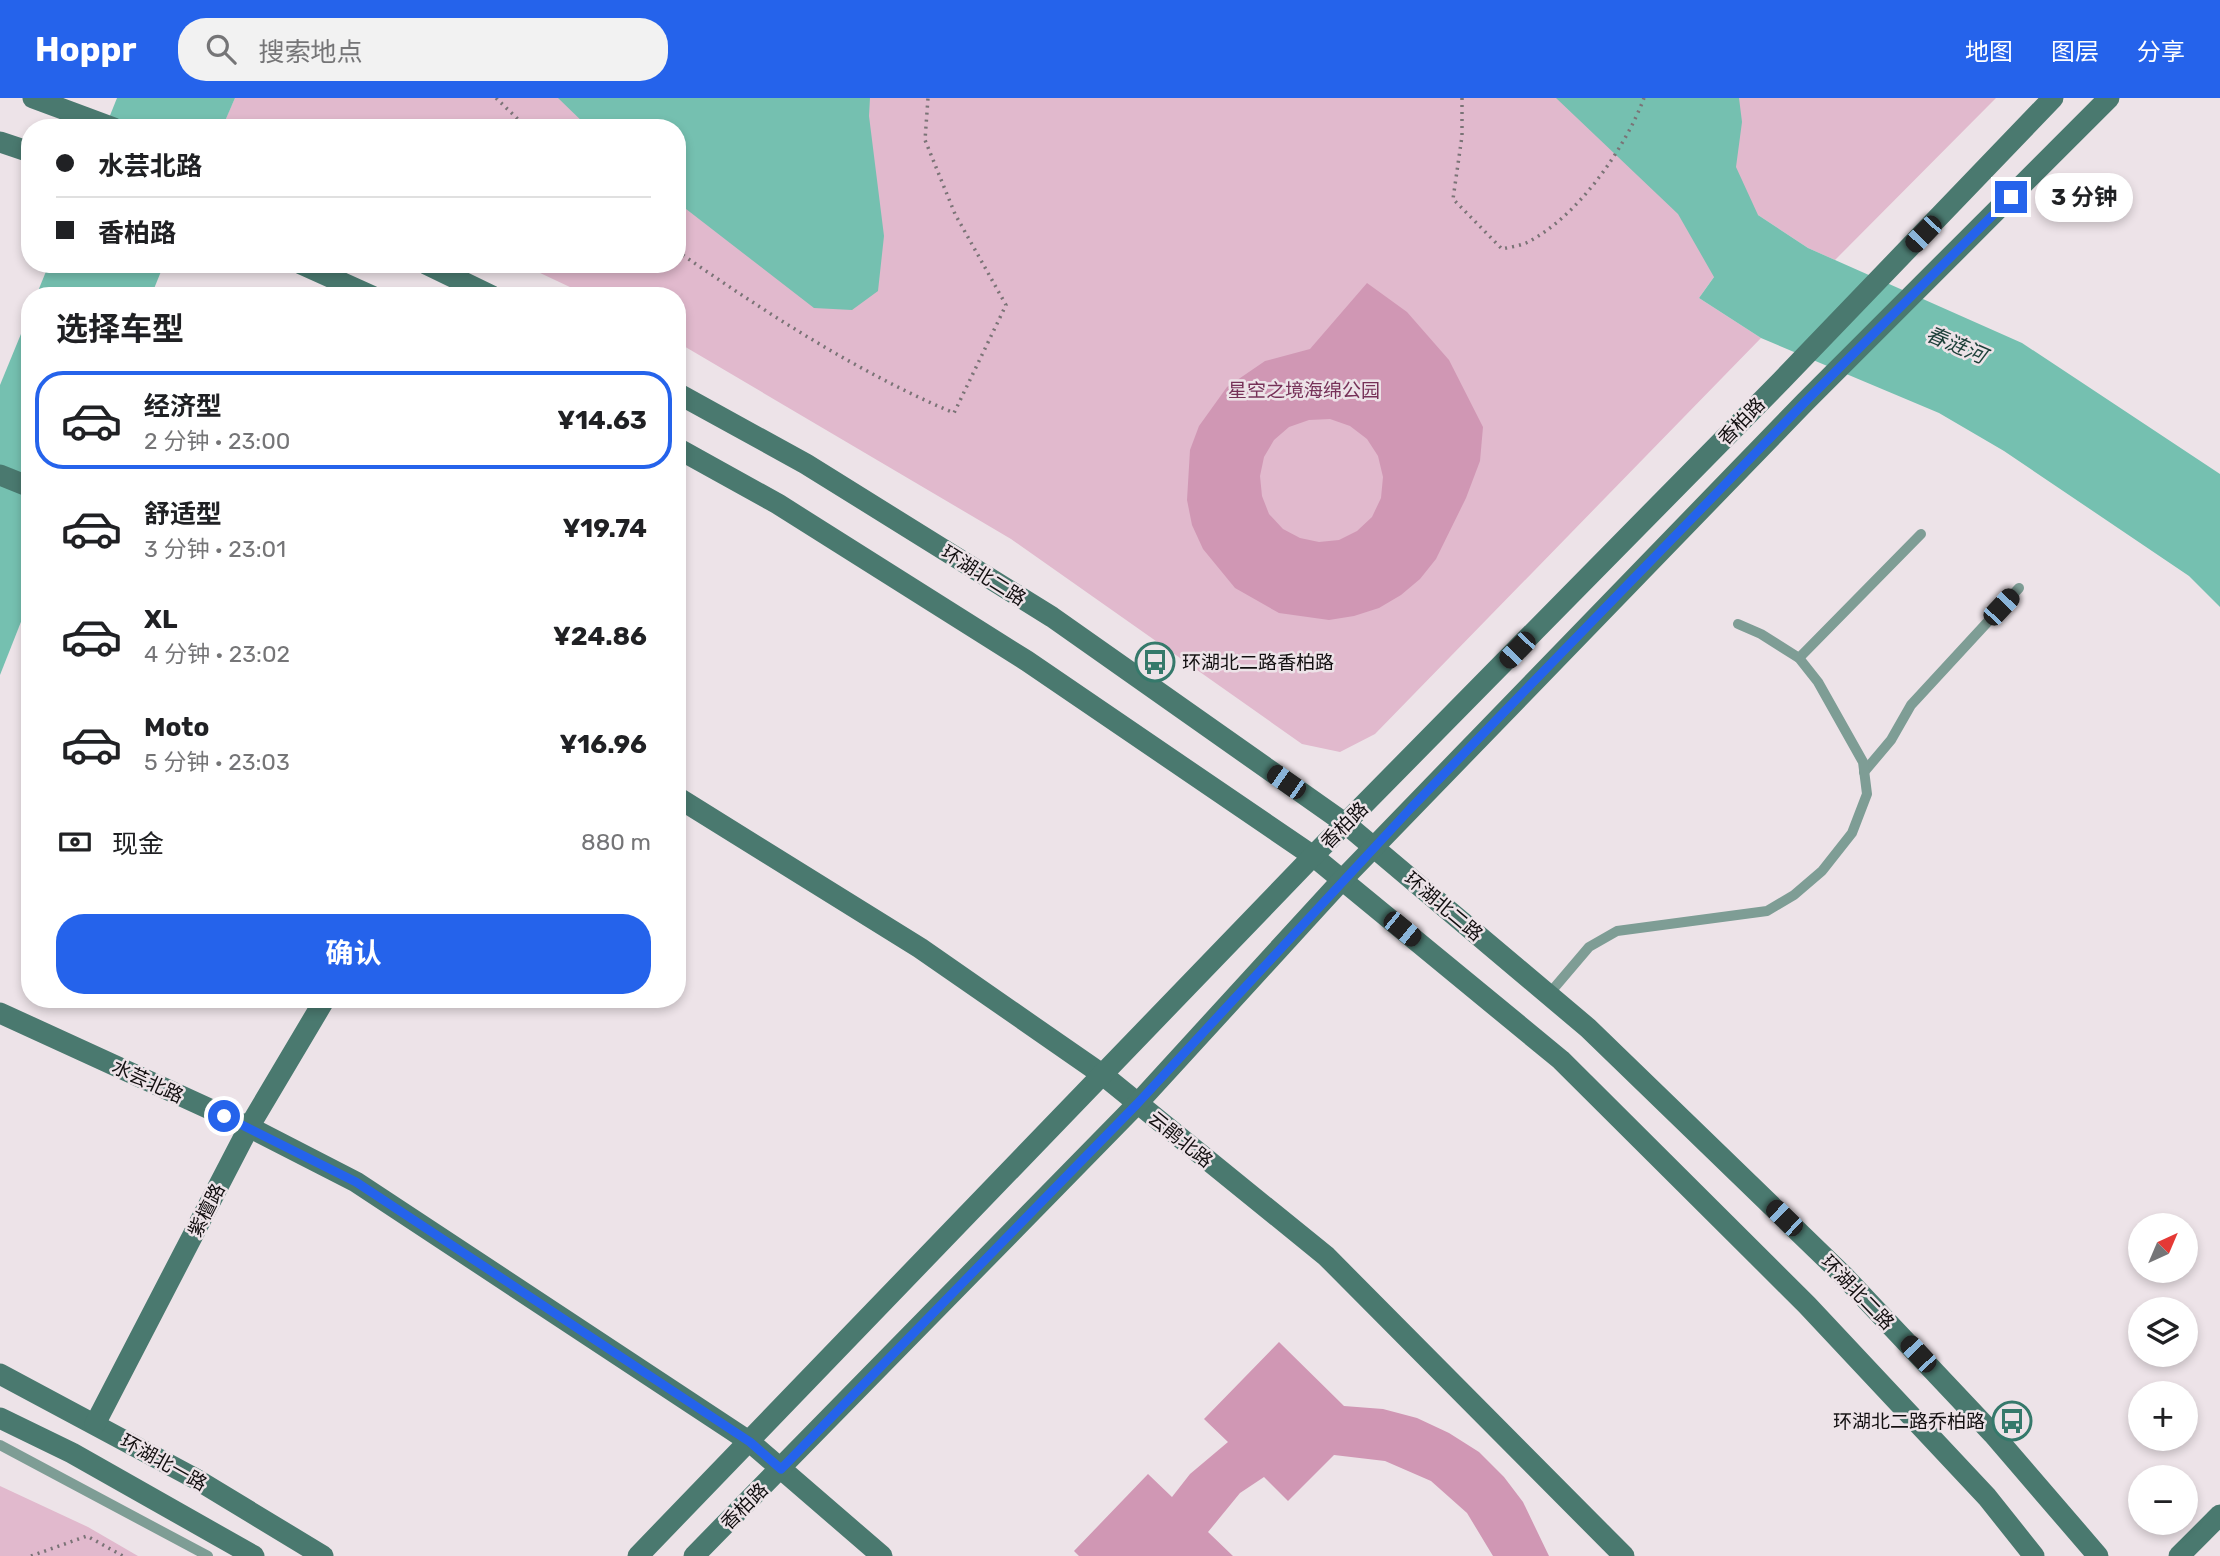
<!DOCTYPE html>
<html lang="zh">
<head>
<meta charset="utf-8">
<style>
	:root { --surface:#fff; --page:#f2f2f2; --text:#202124; --muted:#757577; --line:#e0e0e0; --accent:#2563eb }
	body { margin:0; font-family:Rubik,"Noto Sans SC",sans-serif; background:var(--page); color:var(--text); height:100vh; display:flex; flex-direction:column; font-size:26px; white-space:nowrap }
	* { box-sizing:border-box; margin:0 }
	p { font-size:23px; color:var(--muted) }
	.icon { flex:none; width:38px; height:38px; fill:none; stroke:currentColor; stroke-width:2; stroke-linecap:round; stroke-linejoin:round }
	.map { position:relative; flex:1; overflow:hidden }
	.drawer { position:absolute; left:21px; top:189px; width:665px; height:721px; display:flex; flex-direction:column; background:var(--surface); border-radius:28px; box-shadow:0 4px 10px #0003 }
	.drawer>* { flex:none }
	.guide { position:absolute; left:21px; top:21px; width:665px; height:154px; border-radius:28px; box-shadow:0 4px 10px #0003; display:grid; align-content:center; height:154px; padding:0 35px; background:var(--surface) }
	.needle { width:46px; rotate:44deg }
	.tools { position:absolute; left:2128px; top:1115px; display:grid; gap:14px }
	.tools a { display:grid; place-items:center; width:70px; height:70px; border-radius:50%; background:var(--surface); box-shadow:0 4px 10px #0003; font-size:35px }
	.end { position:absolute; width:32px; height:32px; margin:-16px; border:9px solid #2563eb; background:#fff; box-shadow:0 0 0 4px #fff }
	.from { border-radius:50% }
	.bubble { position:absolute; height:49px; border-radius:24px; background:var(--surface); box-shadow:0 4px 10px #0003; font-size:23px; font-weight:700; line-height:49px; text-align:center }
	.car { position:absolute; width:21px; height:42px; margin:-21px -10px; border-radius:9px; box-shadow:0 0 5px 2px #0007; background:linear-gradient(#222 24%,#8ab4d8 0 40%,#222 0 76%,#8ab4d8 0 86%,#222 0) }
	.guide b { display:flex; align-items:center; gap:24px; height:66px; font-size:26px }
	.guide b+b { border-top:2px solid var(--line) }
	.guide i { width:18px; height:18px; background:var(--text) }
	ul { padding:0; list-style:none }
	li { display:flex; align-items:center; gap:21px; height:98px; margin:0 14px 10px; padding:0 21px; border:4px solid transparent; border-radius:28px }
	li div { flex:1 }
	li b { display:block; font-size:26px }
	li em { font-style:normal; font-weight:700 }
	li.on { border-color:var(--accent) }
	li>.icon { width:63px; height:63px; stroke-width:1.5 }
	h2 { padding:0 35px; font-size:32px; line-height:84px }
	.pay { display:flex; align-items:center; gap:18px; height:77px; padding:0 35px; font-size:26px }
	.pay p { margin-inline-start:auto }
	.action { display:flex; gap:14px; margin-top:auto; padding:14px 35px }
	.action a { flex:1; height:80px; border-radius:28px; background:var(--accent); color:#fff; font-size:28px; font-weight:700; line-height:80px; text-align:center }
	header { display:flex; align-items:center; gap:42px; box-sizing:border-box; height:98px; padding:0 35px; background:var(--accent); color:#fff }
	header strong { font-size:33px }
	nav { display:flex; gap:38px; margin-inline-start:auto; font-size:24px }
	.search { width:490px; height:63px; background:var(--page); display:flex; align-items:center; gap:18px; box-sizing:border-box; padding:0 24px; border-radius:28px; color:var(--muted); font-size:26px }
	.map>svg:first-child { display:block }
	.green { fill:#e1b9cd }
	.water { fill:#75c0b0 }
	.building { fill:#d097b4; fill-rule:evenodd }
	.lines { fill:none; stroke-linecap:round; stroke-linejoin:round }
	.path { stroke:#7a7376; stroke-width:3.5; stroke-dasharray:2 5; stroke-linecap:butt }
	.lane { stroke:#7e9d95; stroke-width:10 }
	.secondary { stroke:#4a796f; stroke-width:21 }
	.route { stroke:#2563eb; stroke-width:9 }
	.labels { text-anchor:middle; stroke-width:5; stroke-linejoin:round; paint-order:stroke }
	.park-label { font-size:19px; fill:#763158; stroke:#ede3e8 }
	.street-label { font-size:19px; fill:#120f10; stroke:#ede3e8 }
	.poi-label { font-size:19px; fill:#120f10; stroke:#ede3e8; text-anchor:start }
	.water-label { font-size:21px; font-style:italic; fill:#1c3f38; stroke:#ede3e8 }
</style>
</head>
<body>
<header>
<strong>Hoppr</strong>
<div class="search"><svg class="icon" aria-label="search" viewBox="0 0 24 24"><circle cx="10" cy="10" r="6"/><path d="M15 15l6 6"/></svg>搜索地点</div>
<nav><a>地图</a><a>图层</a><a>分享</a></nav>
</header>
<div class="map">
<svg width="2220" height="1458" viewBox="0 0 2220 1458">
	<rect width="100%" height="100%" fill="#ede3e8"/>
	<g class="green">
		<path d="M235,0H1996L1835,162L1808,150L1758,117L1699,200L1761,240L1375,636L1340,654L1302,646L1011,441L677,244V198H589L521,166H677V30H228L223,27Z"/>
		<path d="M0,1388L88,1429L138,1458H0Z"/>
	</g>
	<g class="water">
		<path d="M117,0H235L222,30H105Z"/>
		<path d="M558,0H870L869,18L884,138L878,193L852,212L814,210L677,104V30H589Z"/>
		<path d="M1556,0H1739L1742,24L1736,69L1758,117L1808,150L2022,245L2220,376V509L2189,478L2004,353L1939,315L1761,240L1699,200L1714,179L1678,116Z"/>
		<path d="M49,166H164L151,198H36Z"/>
		<path d="M30,214V501L0,577V287Z"/>
	</g>
	<g class="building">
		<path d="M1367,185L1407,214L1449,262L1483,329L1480,363L1466,400L1436,461L1420,481L1401,497L1379,510L1354,518L1329,522L1279,515L1235,490L1203,451L1192,427L1187,402L1190,352L1199,328L1227,289L1265,263L1310,251ZM1330,321L1350,328L1367,341L1378,358L1383,379L1381,400L1372,419L1357,433L1339,442L1319,444L1300,440L1283,431L1269,416L1262,398L1260,378L1264,359L1274,342L1289,329L1309,322Z"/>
		<path d="M1279,1244L1344,1308L1383,1311L1417,1320L1449,1335L1479,1354L1504,1379L1523,1404L1549,1458H1493L1467,1415L1431,1383L1385,1363L1334,1357L1288,1403L1264,1379L1240,1395L1208,1434L1233,1458H1079L1074,1453L1148,1376L1172,1399L1190,1376L1228,1344L1204,1321Z"/>
	</g>
	<g class="lines">
		<g class="path">
			<path d="M496,0L527,30"/>
			<path d="M1462,0V38L1453,101L1502,151C1510,149 1520,148 1528,144C1577,119 1625,51 1644,0"/>
			<path d="M677,153C765,214 855,273 954,315L1006,207L955,116L925,42L928,0"/>
			<path d="M31,1458L87,1438L123,1458"/>
		</g>
		<g class="lane">
			<path d="M1799,560L1921,436"/>
			<path d="M1864,674L1891,642L1911,607L2019,490"/>
			<path d="M1549,896L1589,849L1617,833L1767,813L1794,797L1822,773L1852,735L1867,696L1863,664L1818,584L1799,560L1761,536L1738,526"/>
			<path d="M0,1347L208,1458"/>
		</g>
		<g class="secondary">
			<path d="M33,0L114,30"/>
			<path d="M0,44L30,54"/>
			<path d="M301,166L372,198"/>
			<path d="M426,166L492,198"/>
			<path d="M677,295L806,366L1052,519L1346,726L1588,930L1843,1177L1993,1336L2098,1458"/>
			<path d="M677,350L778,406L1027,563L1313,758L1561,962L1807,1207L1987,1399L2034,1458"/>
			<path d="M0,377L30,389"/>
			<path d="M677,699L920,850L1103,977L1326,1158L1624,1458"/>
			<path d="M0,915L249,1029L356,1084L750,1344L882,1458"/>
			<path d="M0,1276L196,1381L323,1458"/>
			<path d="M0,1320L72,1355L254,1458"/>
			<path d="M95,1326L249,1029L325,901"/>
			<path d="M638,1458L1313,758L1782,282L2053,0"/>
			<path d="M694,1458L1137,1006L1342,782L1805,304L2109,0"/>
			<path d="M2179,1458L2220,1417"/>
		</g>
	</g>
	<g class="lines">
		<path class="route" d="M224,1018L356,1084L750,1344L781,1371L1137,1006L1411,710L1805,304L2011,99"/>
	</g>
	<defs>
		<symbol id="bus-ring" viewBox="-11 -11 22 22"><circle r="9.5" fill="#ede3e8" stroke="#35796b" stroke-width="1.5"/><path d="M-5-6H5V4H4V6H2V4H-2V6H-4V4H-5ZM-3.5-4V0h7V-4ZM-3.5 1.2v1.5H-2V1.2ZM2 1.2v1.5H3.5V1.2Z" fill="#35796b"/></symbol>
	</defs>
	<g fill-rule="evenodd">
		<use href="#bus-ring" x="1133" y="542" width="44" height="44"/>
		<use href="#bus-ring" x="1990" y="1301" width="44" height="44"/>
	</g>
	<g class="labels">
		<g class="park-label">
			<text x="1304" y="299">星空之境海绵公园</text>
		</g>
		<g class="street-label">
			<text transform="translate(1741 323) rotate(-46)" y="7">香柏路</text>
			<text transform="translate(984 477) rotate(32)" y="7">环湖北二路</text>
			<text transform="translate(1344 727) rotate(-45)" y="7">香柏路</text>
			<text transform="translate(1444 808) rotate(40)" y="7">环湖北二路</text>
			<text transform="translate(148 983) rotate(25)" y="7">水芸北路</text>
			<text transform="translate(1181 1041) rotate(39)" y="7">云鹃北路</text>
			<text transform="translate(206 1112) rotate(-63)" y="7">紫檀路</text>
			<text transform="translate(1858 1194) rotate(46)" y="7">环湖北二路</text>
			<text transform="translate(164 1364) rotate(29)" y="7">环湖北一路</text>
			<text transform="translate(744 1408) rotate(-45)" y="7">香柏路</text>
		</g>
		<g class="poi-label">
			<text x="1182" y="571">环湖北二路香柏路</text>
			<text x="1985" y="1330" text-anchor="end">环湖北二路乔柏路</text>
		</g>
		<g class="water-label">
			<text transform="translate(1956 247) rotate(23)" y="7">春涟河</text>
		</g>
	</g>
</svg>
<div class="tools">
<a><svg class="needle" viewBox="-14 -14 28 28"><path d="M0-13l5 13h-10z" fill="#e53935"/><path d="M0 13l5-13h-10z" fill="#757577"/></svg></a>
<a><svg class="icon" aria-label="layers" viewBox="0 0 24 24"><path d="M12 4l9 5-9 5-9-5zM3 14l9 5 9-5"/></svg></a>
<a>+</a>
<a>−</a>
</div>
<i class="end from" style="left:224px;top:1018px"></i>
<i class="end" style="left:2011px;top:99px"></i>
<div class="bubble" style="left:2035px;top:75px;width:98px">3 分钟</div>
<i class="car" style="left:1923px;top:136px;rotate:224deg"></i>
<i class="car" style="left:2001px;top:509px;rotate:43deg"></i>
<i class="car" style="left:1517px;top:552px;rotate:224deg"></i>
<i class="car" style="left:1286px;top:684px;rotate:305deg"></i>
<i class="car" style="left:1402px;top:831px;rotate:129deg"></i>
<i class="car" style="left:1784px;top:1120px;rotate:314deg"></i>
<i class="car" style="left:1918px;top:1256px;rotate:317deg"></i>
<div class="guide">
<b><i class="from"></i>水芸北路</b>
<b><i></i>香柏路</b>
</div>
<section class="drawer">
<h2>选择车型</h2>
<ul>
<li class="on"><svg class="icon" aria-label="car" viewBox="0 0 24 24"><path d="M5 17H2v-5l4-1 3-4h7l3 4 3 1v5h-3M9 17h6M6 11h13"/><circle cx="7" cy="17" r="2"/><circle cx="17" cy="17" r="2"/></svg><div><b>经济型</b><p>2 分钟 · 23:00</p></div><em>¥14.63</em></li>
<li><svg class="icon" aria-label="car" viewBox="0 0 24 24"><path d="M5 17H2v-5l4-1 3-4h7l3 4 3 1v5h-3M9 17h6M6 11h13"/><circle cx="7" cy="17" r="2"/><circle cx="17" cy="17" r="2"/></svg><div><b>舒适型</b><p>3 分钟 · 23:01</p></div><em>¥19.74</em></li>
<li><svg class="icon" aria-label="car" viewBox="0 0 24 24"><path d="M5 17H2v-5l4-1 3-4h7l3 4 3 1v5h-3M9 17h6M6 11h13"/><circle cx="7" cy="17" r="2"/><circle cx="17" cy="17" r="2"/></svg><div><b>XL</b><p>4 分钟 · 23:02</p></div><em>¥24.86</em></li>
<li><svg class="icon" aria-label="car" viewBox="0 0 24 24"><path d="M5 17H2v-5l4-1 3-4h7l3 4 3 1v5h-3M9 17h6M6 11h13"/><circle cx="7" cy="17" r="2"/><circle cx="17" cy="17" r="2"/></svg><div><b>Moto</b><p>5 分钟 · 23:03</p></div><em>¥16.96</em></li>
</ul>
<div class="pay"><svg class="icon" aria-label="cash" viewBox="0 0 24 24"><path d="M3 7h18v10H3z"/><circle cx="12" cy="12" r="2"/></svg>现金<p>880 m</p></div>
<div class="action"><a>确认</a></div>
</section>
</div>
</body>
</html>
